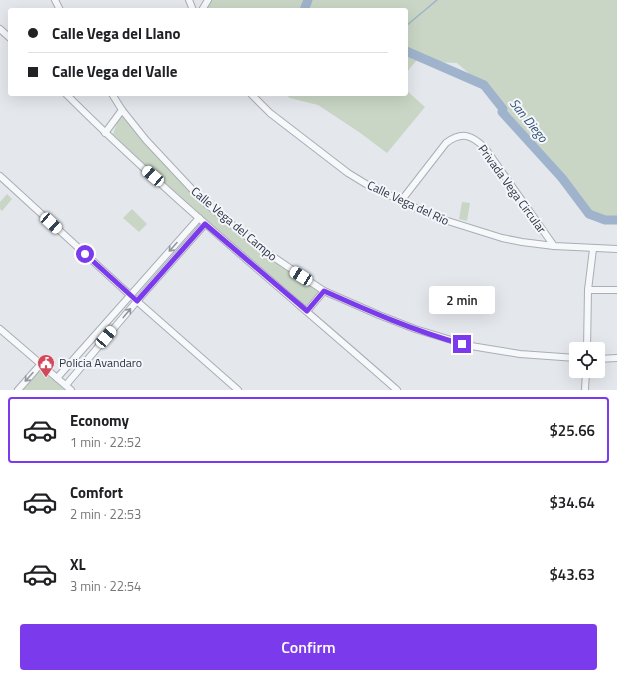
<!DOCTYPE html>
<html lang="en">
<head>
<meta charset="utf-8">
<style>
	:root { --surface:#fff; --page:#f2f2f2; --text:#202124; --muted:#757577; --line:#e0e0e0; --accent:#7c3aed }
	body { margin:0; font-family:"Titillium Web",sans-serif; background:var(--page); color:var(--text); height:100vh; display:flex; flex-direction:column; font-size:15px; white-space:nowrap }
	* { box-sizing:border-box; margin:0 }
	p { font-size:13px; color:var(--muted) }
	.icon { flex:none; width:22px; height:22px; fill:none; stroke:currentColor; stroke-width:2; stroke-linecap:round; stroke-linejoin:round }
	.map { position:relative; height:390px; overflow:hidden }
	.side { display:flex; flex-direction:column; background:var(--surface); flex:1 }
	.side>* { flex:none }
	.hud { position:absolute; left:8px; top:8px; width:400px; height:88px; border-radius:4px; box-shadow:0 4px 16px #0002; display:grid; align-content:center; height:88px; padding:0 20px; background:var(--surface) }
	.controls { position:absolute; left:569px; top:342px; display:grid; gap:8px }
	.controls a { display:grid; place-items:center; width:36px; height:36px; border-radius:4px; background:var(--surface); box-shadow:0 4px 16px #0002; font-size:20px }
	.end { position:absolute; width:18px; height:18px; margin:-9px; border:5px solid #7c3aed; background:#fff; box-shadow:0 0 0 2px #fff }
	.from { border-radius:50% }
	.bubble { position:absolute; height:28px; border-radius:4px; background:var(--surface); box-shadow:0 4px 16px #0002; font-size:13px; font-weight:600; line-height:28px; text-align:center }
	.car { position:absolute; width:12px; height:24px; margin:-12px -6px; border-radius:5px; box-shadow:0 0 3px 1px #0007; background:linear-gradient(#fff 24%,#345 0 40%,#fff 0 76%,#345 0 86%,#fff 0) }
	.hud b { display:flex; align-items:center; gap:14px; height:38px; font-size:15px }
	.hud b+b { border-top:1px solid var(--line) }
	.hud i { width:10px; height:10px; background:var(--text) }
	ul { padding:7px 0 0; list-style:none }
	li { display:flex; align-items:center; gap:12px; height:66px; margin:0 8px 6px; padding:0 12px; border:2px solid transparent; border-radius:4px }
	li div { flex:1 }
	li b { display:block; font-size:15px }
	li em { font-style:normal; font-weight:600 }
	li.selected { border-color:var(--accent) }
	li>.icon { width:36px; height:36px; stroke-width:1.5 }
	.action { display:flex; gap:8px; margin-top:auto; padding:8px 20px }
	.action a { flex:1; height:46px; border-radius:4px; background:var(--accent); color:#fff; font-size:16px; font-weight:600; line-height:46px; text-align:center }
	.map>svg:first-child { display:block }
	.green { fill:#c9d6c5 }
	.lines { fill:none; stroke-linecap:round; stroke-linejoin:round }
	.stream { stroke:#9fb4cc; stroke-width:1.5 }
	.river { stroke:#9fb4cc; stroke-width:9 }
	.minor-casing { stroke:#a9aeb7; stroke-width:8 }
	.minor { stroke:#f7f8fa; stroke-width:6 }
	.oneway { stroke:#9196a0 }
	.route { stroke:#7c3aed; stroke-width:5 }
	.labels { text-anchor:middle; stroke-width:4; stroke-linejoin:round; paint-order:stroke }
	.street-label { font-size:12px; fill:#2b3445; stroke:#f4f6f9 }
	.poi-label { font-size:12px; fill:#2b3445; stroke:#f4f6f9; text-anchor:start }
	.water-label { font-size:13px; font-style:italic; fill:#34527a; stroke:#f4f6f9 }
</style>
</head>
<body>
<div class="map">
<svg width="617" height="390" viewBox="0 0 617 390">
	<rect width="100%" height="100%" fill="#e4e7ec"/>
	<g class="green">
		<path d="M212,0H617V222H605L588,215L561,179L500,111L502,109L483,86L457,63L416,61L406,73V10H205Z"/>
		<path d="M406,90L425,107L387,153L359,132L318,105L290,98L285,94H406Z"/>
		<path d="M121,112L196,196L322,291L307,310L258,265L219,232L197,211L144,164L113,134Z"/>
		<path d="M7,194L12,199L2,211L0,209V202Z"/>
		<path d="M462,202L470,203L467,221L459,219Z"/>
		<path d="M132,209L147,224L139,232L123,218Z"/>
		<path d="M40,368L65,390H19Z"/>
	</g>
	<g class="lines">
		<path class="stream" d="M406,26L437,0"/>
		<g class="river">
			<path d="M304,10L308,0"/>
			<path d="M406,51L484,85L503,109L502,112L562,178L589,214L605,220H617"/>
		</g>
		<defs>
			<g id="minor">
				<path d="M55,0L60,10"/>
				<path d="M189,0L193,10"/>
				<path d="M202,10L208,0"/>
				<path d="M0,29L10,38"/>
				<path d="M66,94C171,199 286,292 397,390"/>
				<path d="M112,94L122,110L146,140L204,202L266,252L324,291L379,315L415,329L471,346L520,354L576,358"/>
				<path d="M251,94L270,113L348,173L366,184L435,217L502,238L522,242L554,246L617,249"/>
				<path d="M105,133L122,110"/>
				<path d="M0,176L130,295L238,390"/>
				<path d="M401,201L446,143C462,131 472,135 485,148L554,246"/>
				<path d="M588,290H617"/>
				<path d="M307,311L324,291"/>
				<path d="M0,329L71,390"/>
				<path d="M587,349L588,290L593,249"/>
				<path d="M598,359L617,358"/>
				<path d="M57,378L199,218"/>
				<path d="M66,385L137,301L205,224"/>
				<path d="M18,390L40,365"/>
				<path d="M585,390L586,371"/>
			</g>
		</defs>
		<use href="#minor" class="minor-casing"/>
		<use href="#minor" class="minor"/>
	</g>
	<defs><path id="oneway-shaft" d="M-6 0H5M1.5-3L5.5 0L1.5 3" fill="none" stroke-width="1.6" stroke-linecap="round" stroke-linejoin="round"/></defs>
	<g class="oneway">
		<use href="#oneway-shaft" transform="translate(173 247) rotate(132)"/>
		<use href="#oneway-shaft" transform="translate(127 313) rotate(-50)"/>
		<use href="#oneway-shaft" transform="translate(29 377) rotate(132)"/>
	</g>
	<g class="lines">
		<path class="route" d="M85,254L137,301L205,224L307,311L324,291C369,311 414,331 462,344"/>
	</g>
	<defs>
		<symbol id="civic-pin" viewBox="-11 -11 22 30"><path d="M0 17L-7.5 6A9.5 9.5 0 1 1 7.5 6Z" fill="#d1495b" stroke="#f4f6f9"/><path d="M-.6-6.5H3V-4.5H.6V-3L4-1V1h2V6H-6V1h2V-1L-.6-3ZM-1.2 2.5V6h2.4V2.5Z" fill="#fff"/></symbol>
	</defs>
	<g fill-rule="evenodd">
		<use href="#civic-pin" x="36" y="353" width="20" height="27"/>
	</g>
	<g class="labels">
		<g class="street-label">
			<text transform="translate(512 189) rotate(54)" y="4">Privada Vega Circular</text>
			<text transform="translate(408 203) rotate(25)" y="4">Calle Vega del Río</text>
			<text transform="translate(234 224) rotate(40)" y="4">Calle Vega del Campo</text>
		</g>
		<g class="poi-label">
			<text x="59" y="367">Policia Avandaro</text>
		</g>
		<g class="water-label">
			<text transform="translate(529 120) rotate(51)" y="5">San Diego</text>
		</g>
	</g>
</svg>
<div class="controls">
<a><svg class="icon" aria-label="locate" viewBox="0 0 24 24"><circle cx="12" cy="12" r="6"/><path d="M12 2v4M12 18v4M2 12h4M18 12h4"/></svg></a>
</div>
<i class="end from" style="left:85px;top:254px"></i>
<i class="end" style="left:462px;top:344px"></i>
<div class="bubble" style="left:429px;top:286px;width:66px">2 min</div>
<i class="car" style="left:153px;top:176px;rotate:311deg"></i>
<i class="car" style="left:51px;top:223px;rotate:132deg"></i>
<i class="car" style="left:301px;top:276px;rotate:302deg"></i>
<i class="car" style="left:106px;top:337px;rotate:40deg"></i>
<div class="hud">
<b><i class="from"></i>Calle Vega del Llano</b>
<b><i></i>Calle Vega del Valle</b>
</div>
</div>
<section class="side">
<ul>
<li class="selected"><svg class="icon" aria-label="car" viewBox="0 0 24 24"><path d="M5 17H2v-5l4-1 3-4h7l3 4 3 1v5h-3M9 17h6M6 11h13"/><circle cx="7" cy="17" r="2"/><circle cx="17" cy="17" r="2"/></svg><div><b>Economy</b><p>1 min · 22:52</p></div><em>$25.66</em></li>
<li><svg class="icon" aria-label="car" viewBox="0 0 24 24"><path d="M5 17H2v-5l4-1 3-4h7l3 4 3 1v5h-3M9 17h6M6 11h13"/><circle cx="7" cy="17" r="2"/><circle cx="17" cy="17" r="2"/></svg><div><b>Comfort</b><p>2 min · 22:53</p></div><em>$34.64</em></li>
<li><svg class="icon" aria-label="car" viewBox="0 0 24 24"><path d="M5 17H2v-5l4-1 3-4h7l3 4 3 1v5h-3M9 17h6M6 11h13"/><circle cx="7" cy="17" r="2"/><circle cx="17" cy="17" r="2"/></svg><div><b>XL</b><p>3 min · 22:54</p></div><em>$43.63</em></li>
</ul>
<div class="action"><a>Confirm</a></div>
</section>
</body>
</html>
